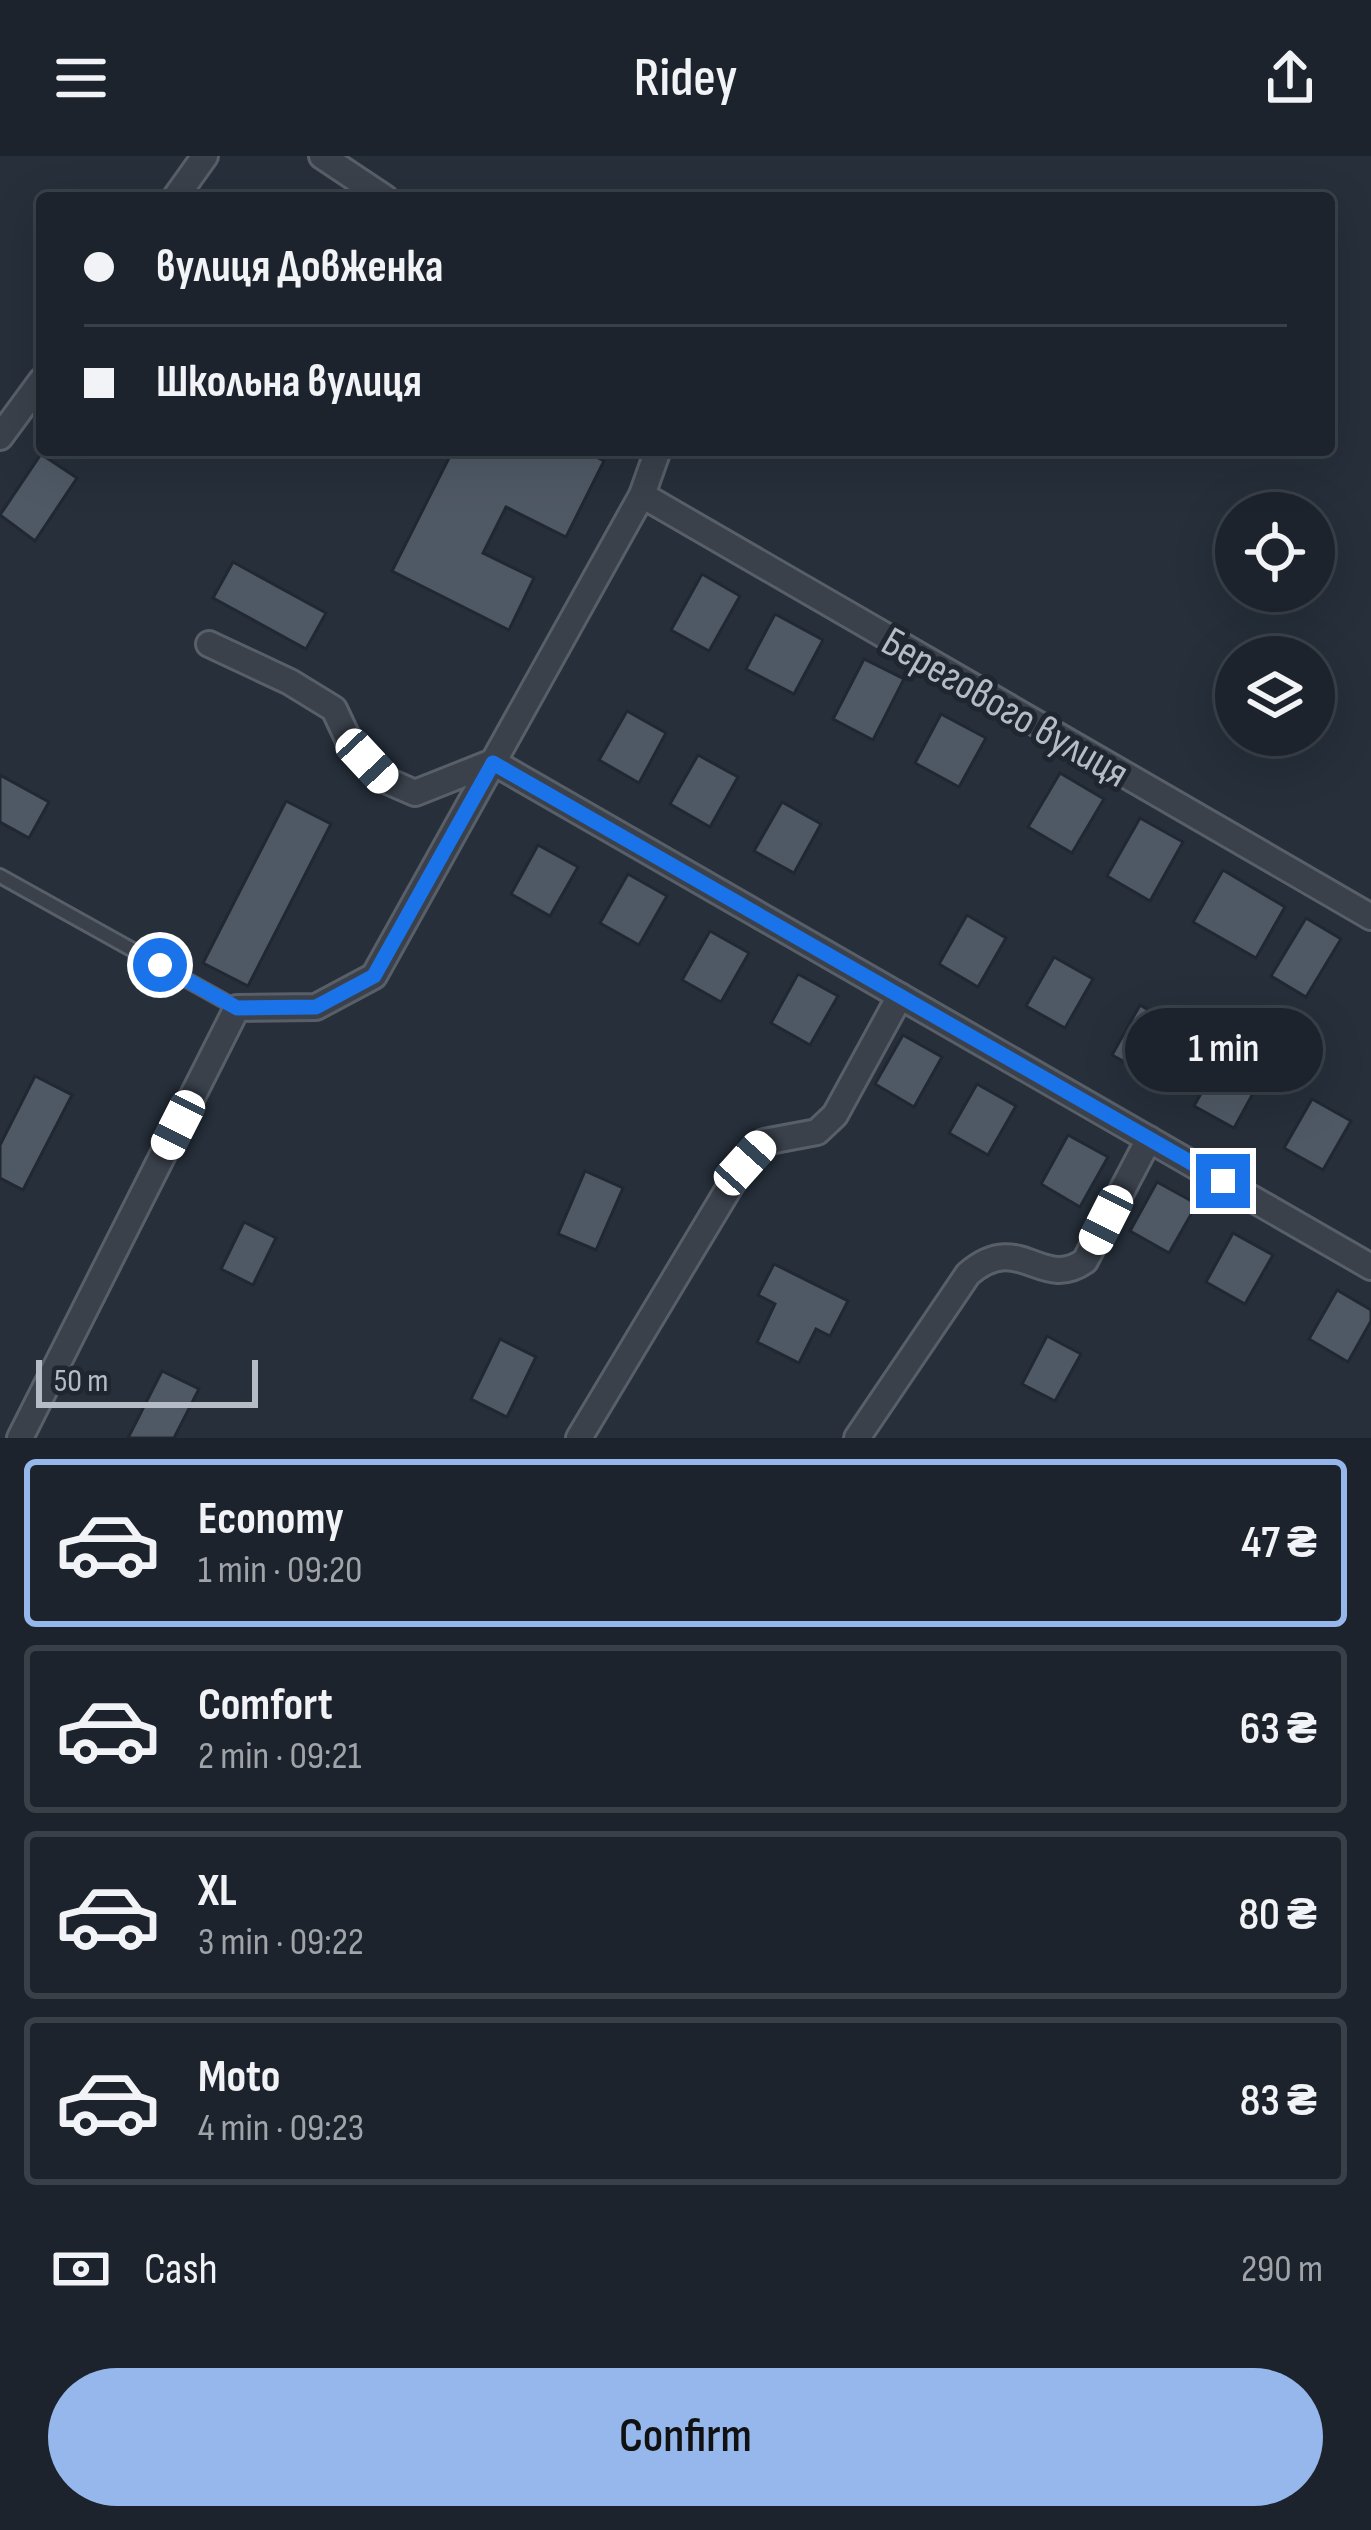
<!DOCTYPE html>
<html lang="en">
<head>
<meta charset="utf-8">
<style>
	:root { --surface:#1c232c; --page:#292f38; --text:#f1f3f6; --muted:#a0a4a9; --line:#3a4048; --accent:#95b7ec }
	body { margin:0; font-family:"Sofia Sans Condensed",sans-serif; background:var(--page); color:var(--text); height:100vh; display:flex; flex-direction:column; font-size:45px; white-space:nowrap }
	* { box-sizing:border-box; margin:0 }
	p { font-size:39px; color:var(--muted) }
	.icon { flex:none; width:66px; height:66px; fill:none; stroke:currentColor; stroke-width:2; stroke-linecap:round; stroke-linejoin:round }
	.map { position:relative; height:1282px; overflow:hidden }
	.drawer { display:flex; flex-direction:column; background:var(--surface); flex:1 }
	.drawer>* { flex:none }
	.top-card { position:absolute; left:36px; top:36px; width:1299px; height:264px; border-radius:12px; box-shadow:0 12px 48px #0002,0 0 0 3px var(--line); display:grid; align-content:center; height:264px; padding:0 48px; background:var(--surface) }
	.controls { position:absolute; left:1215px; top:336px; display:grid; gap:24px }
	.controls a { display:grid; place-items:center; width:120px; height:120px; border-radius:50%; background:var(--surface); box-shadow:0 12px 48px #0002,0 0 0 3px var(--line); font-size:60px }
	.scale { position:absolute; left:36px; bottom:30px; width:222px; box-sizing:border-box; padding-left:12px; border:6px solid #b5bcc6; border-top:0; font-size:33px; line-height:42px; white-space:nowrap; color:#b5bcc6; -webkit-text-stroke:9px #1f2630; paint-order:stroke }
	.end { position:absolute; width:54px; height:54px; margin:-27px; border:15px solid #1a73e8; background:#fff; box-shadow:0 0 0 6px #fff }
	.from { border-radius:50% }
	.bubble { position:absolute; height:84px; border-radius:42px; background:var(--surface); box-shadow:0 12px 48px #0002,0 0 0 3px var(--line); font-size:39px; font-weight:600; line-height:84px; text-align:center }
	.car { position:absolute; width:36px; height:72px; margin:-36px -18px; border-radius:15px; box-shadow:0 0 9px 3px #0007; background:linear-gradient(#fff 24%,#345 0 40%,#fff 0 76%,#345 0 86%,#fff 0) }
	.top-card b { display:flex; align-items:center; gap:42px; height:114px; font-size:45px }
	.top-card b+b { border-top:3px solid var(--line) }
	.top-card i { width:30px; height:30px; background:var(--text) }
	ul { padding:21px 0 0; list-style:none }
	li { display:flex; align-items:center; gap:36px; height:168px; margin:0 24px 18px; padding:0 24px; border:6px solid var(--line); border-radius:12px }
	li div { flex:1 }
	li b { display:block; font-size:45px }
	li em { font-style:normal; font-weight:600 }
	li.on { border-color:var(--accent) }
	li>.icon { width:108px; height:108px; stroke-width:1.5 }
	.pay { display:flex; align-items:center; gap:30px; height:132px; padding:0 48px; font-size:45px }
	.pay p { margin-inline-start:auto }
	.cta { display:flex; gap:24px; margin-top:auto; padding:24px 48px }
	.cta a { flex:1; height:138px; border-radius:72px; background:var(--accent); color:#111; font-size:48px; font-weight:600; line-height:138px; text-align:center }
	header { display:flex; justify-content:space-between; align-items:center; height:156px; padding:0 48px; background:var(--surface); font-size:54px; font-weight:600 }
	.map>svg:first-child { display:block }
	.building { fill:#4f5965; stroke:#212832; stroke-width:3 }
	.lines { fill:none; stroke-linecap:round; stroke-linejoin:round }
	.service-casing { stroke:#585f69; stroke-width:18 }
	.minor-casing { stroke:#585f69; stroke-width:30 }
	.service { stroke:#3a414b; stroke-width:12 }
	.minor { stroke:#3a414b; stroke-width:24 }
	.route { stroke:#1a73e8; stroke-width:15 }
	.labels { text-anchor:middle; stroke-width:10; stroke-linejoin:round; paint-order:stroke }
	.street-label { font-size:42px; fill:#b5bcc6; stroke:#1f2630 }
</style>
</head>
<body>
<header><svg class="icon" aria-label="menu" viewBox="0 0 24 24"><path d="M4 6h16M4 12h16M4 18h16"/></svg>Ridey<svg class="icon" aria-label="share" viewBox="0 0 24 24"><path d="M12 15V3M7 8l5-5 5 5M5 13v7h14v-7"/></svg></header>
<div class="map">
<svg width="1371" height="1282" viewBox="0 0 1371 1282">
	<rect width="100%" height="100%" fill="#262f3a"/>
	<g class="building">
		<path d="M453,294H583L604,305L566,381L506,351L483,397L534,422L509,474L392,415Z"/>
		<path d="M41,298L77,322L35,385L0,359Z"/>
		<path d="M233,406L326,457L306,493L213,442Z"/>
		<path d="M702,418L740,440L709,495L671,474Z"/>
		<path d="M775,458L823,484L794,538L746,513Z"/>
		<path d="M864,503L904,523L873,584L833,563Z"/>
		<path d="M627,555L666,577L639,627L599,604Z"/>
		<path d="M941,558L986,582L959,631L915,607Z"/>
		<path d="M698,599L738,621L710,671L670,648Z"/>
		<path d="M1060,617L1104,643L1072,697L1028,671Z"/>
		<path d="M0,619L49,646L29,682L0,666Z"/>
		<path d="M286,645L331,668L248,830L203,807Z"/>
		<path d="M782,646L821,668L794,717L754,695Z"/>
		<path d="M1140,662L1183,686L1150,745L1107,720Z"/>
		<path d="M538,689L578,711L550,760L511,738Z"/>
		<path d="M1223,714L1285,751L1256,802L1193,766Z"/>
		<path d="M628,718L667,740L639,789L600,767Z"/>
		<path d="M967,759L1006,782L978,831L939,808Z"/>
		<path d="M1306,762L1341,783L1306,841L1271,820Z"/>
		<path d="M710,775L749,797L721,846L682,824Z"/>
		<path d="M1054,801L1093,823L1065,872L1026,850Z"/>
		<path d="M798,818L838,840L810,889L771,867Z"/>
		<path d="M1140,849L1179,872L1152,921L1112,899Z"/>
		<path d="M903,879L942,901L914,951L875,928Z"/>
		<path d="M1222,900L1261,923L1234,972L1194,950Z"/>
		<path d="M35,920L72,939L23,1034L0,1022V989Z"/>
		<path d="M977,928L1016,950L988,999L949,977Z"/>
		<path d="M1312,943L1351,965L1323,1014L1284,992Z"/>
		<path d="M1068,979L1108,1001L1080,1051L1041,1028Z"/>
		<path d="M585,1015L623,1032L596,1094L558,1078Z"/>
		<path d="M1157,1026L1197,1048L1169,1097L1130,1075Z"/>
		<path d="M244,1066L276,1082L253,1129L221,1113Z"/>
		<path d="M1233,1077L1273,1099L1245,1148L1206,1126Z"/>
		<path d="M774,1108L848,1145L830,1180L816,1173L799,1207L757,1186L775,1148L758,1139Z"/>
		<path d="M1337,1134L1371,1154V1165L1348,1206L1309,1183Z"/>
		<path d="M1047,1180L1081,1198L1055,1245L1022,1228Z"/>
		<path d="M500,1183L536,1201L507,1261L471,1243Z"/>
		<path d="M162,1215L199,1233L174,1282H128Z"/>
	</g>
	<g class="lines">
		<defs>
			<path id="service" d="M0,720L237,852"/>
			<g id="minor">
				<path d="M322,0L385,42"/>
				<path d="M175,42L205,0"/>
				<path d="M0,281L42,224"/>
				<path d="M642,339L1371,761"/>
				<path d="M209,488L290,526L334,553L350,587L383,623L415,637L493,606L1371,1111"/>
				<path d="M20,1282L237,852L316,851L374,820L642,339L658,294"/>
				<path d="M579,1282L744,1007L764,986L817,976L835,959L900,840"/>
				<path d="M857,1282L968,1118C1020,1073 1041,1136 1085,1105L1149,983"/>
			</g>
		</defs>
		<use href="#service" class="service-casing"/>
		<use href="#minor" class="minor-casing"/>
		<use href="#service" class="service"/>
		<use href="#minor" class="minor"/>
	</g>
	<g class="lines">
		<path class="route" d="M160,809L237,852L316,851L374,820L493,607L1223,1025"/>
	</g>
	<g class="labels">
		<g class="street-label">
			<text transform="translate(1006 550) rotate(30)" y="15">Берегового вулиця</text>
		</g>
	</g>
</svg>
<div class="controls">
<a><svg class="icon" aria-label="locate" viewBox="0 0 24 24"><circle cx="12" cy="12" r="6"/><path d="M12 2v4M12 18v4M2 12h4M18 12h4"/></svg></a>
<a><svg class="icon" aria-label="layers" viewBox="0 0 24 24"><path d="M12 4l9 5-9 5-9-5zM3 14l9 5 9-5"/></svg></a>
</div>
<div class="scale">50 m</div>
<i class="end from" style="left:160px;top:809px"></i>
<i class="end" style="left:1223px;top:1025px"></i>
<div class="bubble" style="left:1125px;top:852px;width:198px">1 min</div>
<i class="car" style="left:367px;top:605px;rotate:137deg"></i>
<i class="car" style="left:178px;top:969px;rotate:207deg"></i>
<i class="car" style="left:745px;top:1007px;rotate:42deg"></i>
<i class="car" style="left:1106px;top:1064px;rotate:207deg"></i>
<div class="top-card">
<b><i class="from"></i>вулиця Довженка</b>
<b><i></i>Школьна вулиця</b>
</div>
</div>
<section class="drawer">
<ul>
<li class="on"><svg class="icon" aria-label="car" viewBox="0 0 24 24"><path d="M5 17H2v-5l4-1 3-4h7l3 4 3 1v5h-3M9 17h6M6 11h13"/><circle cx="7" cy="17" r="2"/><circle cx="17" cy="17" r="2"/></svg><div><b>Economy</b><p>1 min · 09:20</p></div><em>47 ₴</em></li>
<li><svg class="icon" aria-label="car" viewBox="0 0 24 24"><path d="M5 17H2v-5l4-1 3-4h7l3 4 3 1v5h-3M9 17h6M6 11h13"/><circle cx="7" cy="17" r="2"/><circle cx="17" cy="17" r="2"/></svg><div><b>Comfort</b><p>2 min · 09:21</p></div><em>63 ₴</em></li>
<li><svg class="icon" aria-label="car" viewBox="0 0 24 24"><path d="M5 17H2v-5l4-1 3-4h7l3 4 3 1v5h-3M9 17h6M6 11h13"/><circle cx="7" cy="17" r="2"/><circle cx="17" cy="17" r="2"/></svg><div><b>XL</b><p>3 min · 09:22</p></div><em>80 ₴</em></li>
<li><svg class="icon" aria-label="car" viewBox="0 0 24 24"><path d="M5 17H2v-5l4-1 3-4h7l3 4 3 1v5h-3M9 17h6M6 11h13"/><circle cx="7" cy="17" r="2"/><circle cx="17" cy="17" r="2"/></svg><div><b>Moto</b><p>4 min · 09:23</p></div><em>83 ₴</em></li>
</ul>
<div class="pay"><svg class="icon" aria-label="cash" viewBox="0 0 24 24"><path d="M3 7h18v10H3z"/><circle cx="12" cy="12" r="2"/></svg>Cash<p>290 m</p></div>
<div class="cta"><a>Confirm</a></div>
</section>
</body>
</html>
